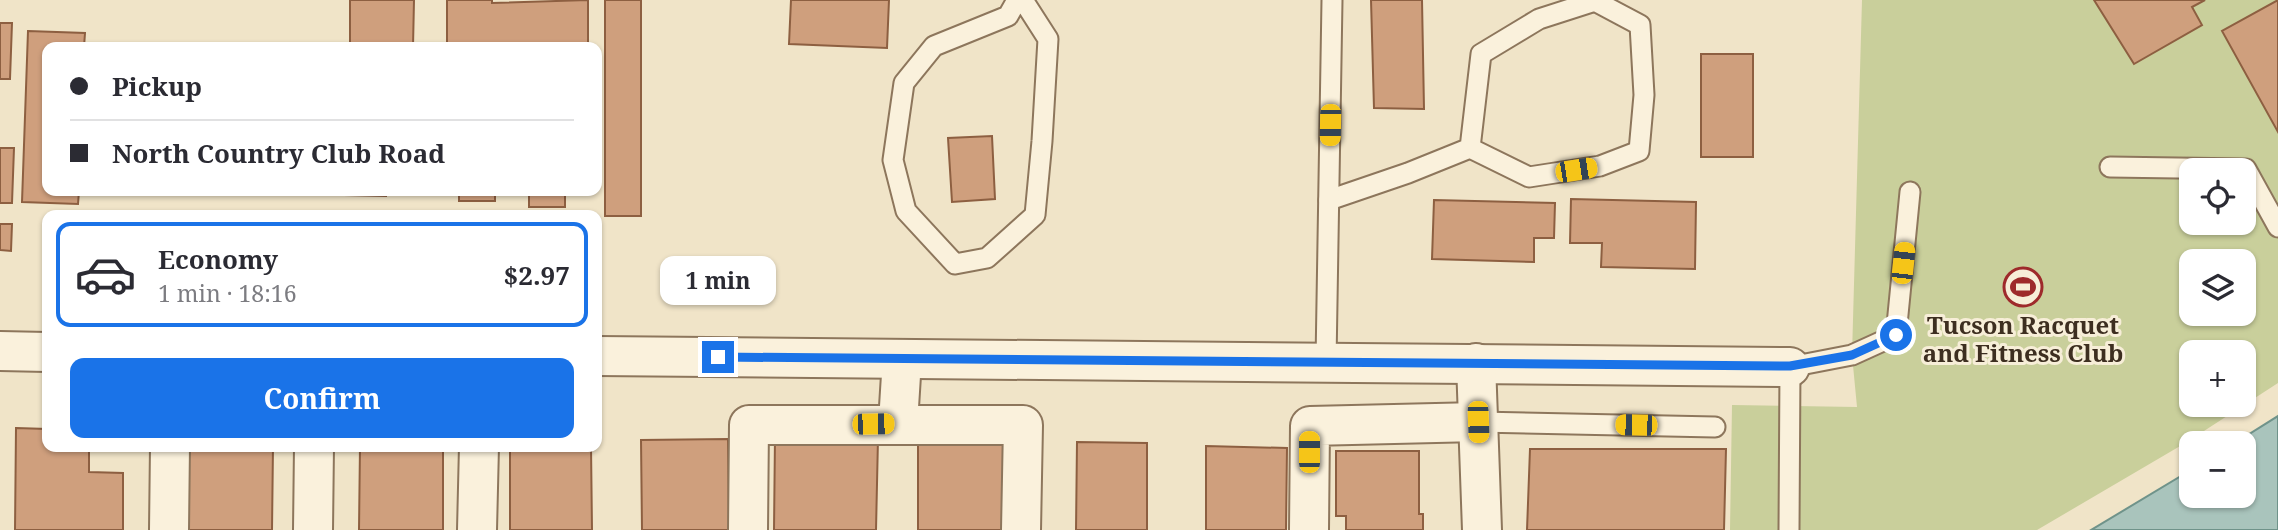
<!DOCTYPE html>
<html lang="en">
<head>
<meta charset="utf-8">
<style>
	:root { --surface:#fff; --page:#f7f7f7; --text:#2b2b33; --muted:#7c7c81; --line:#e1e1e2; --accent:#1a73e8 }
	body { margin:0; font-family:"Noto Serif",serif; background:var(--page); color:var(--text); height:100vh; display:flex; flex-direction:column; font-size:26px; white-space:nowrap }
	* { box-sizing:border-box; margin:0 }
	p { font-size:23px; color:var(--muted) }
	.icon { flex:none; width:38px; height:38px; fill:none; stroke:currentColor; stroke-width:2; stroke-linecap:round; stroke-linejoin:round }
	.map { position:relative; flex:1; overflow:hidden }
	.sheet { position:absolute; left:42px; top:210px; width:560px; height:242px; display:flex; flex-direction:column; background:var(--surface); border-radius:14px; box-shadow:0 2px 5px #0004 }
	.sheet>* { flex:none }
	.hud { position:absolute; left:42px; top:42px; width:560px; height:154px; border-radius:14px; box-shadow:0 2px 5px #0004; display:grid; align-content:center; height:154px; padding:0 28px; background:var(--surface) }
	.tools { position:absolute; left:2179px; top:158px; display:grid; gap:14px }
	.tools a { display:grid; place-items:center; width:77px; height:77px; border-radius:14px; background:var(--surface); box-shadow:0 2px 5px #0004; font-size:35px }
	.end { position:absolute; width:32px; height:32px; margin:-16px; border:9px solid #1a73e8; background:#fff; box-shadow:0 0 0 4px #fff }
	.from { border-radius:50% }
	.bubble { position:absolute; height:49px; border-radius:14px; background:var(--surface); box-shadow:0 2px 5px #0004; font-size:23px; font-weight:700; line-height:49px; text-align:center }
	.car { position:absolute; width:21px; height:42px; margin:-21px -10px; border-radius:9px; box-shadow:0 0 5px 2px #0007; background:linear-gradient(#f5c518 24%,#345 0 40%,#f5c518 0 76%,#345 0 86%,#f5c518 0) }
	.hud b { display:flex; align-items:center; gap:24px; height:66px; font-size:26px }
	.hud b+b { border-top:2px solid var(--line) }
	.hud i { width:18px; height:18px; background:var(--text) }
	ul { padding:12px 0 0; list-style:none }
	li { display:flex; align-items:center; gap:21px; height:105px; margin:0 14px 10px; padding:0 14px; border:4px solid transparent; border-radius:14px }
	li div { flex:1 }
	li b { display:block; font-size:26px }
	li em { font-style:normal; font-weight:700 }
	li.selected { border-color:var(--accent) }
	li>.icon { width:63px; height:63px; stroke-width:1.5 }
	.button { display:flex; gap:14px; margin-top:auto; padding:14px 28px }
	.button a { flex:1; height:80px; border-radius:14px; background:var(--accent); color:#fff; font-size:28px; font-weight:700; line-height:80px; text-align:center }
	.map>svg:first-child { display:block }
	.green { fill:#c9cf9b; fill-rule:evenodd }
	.water { fill:#a9c4bc; stroke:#6f938a; stroke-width:2 }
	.building { fill:#cf9f7d; stroke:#8d5f41; stroke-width:2 }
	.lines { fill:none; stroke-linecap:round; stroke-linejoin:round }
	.lane-casing { stroke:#8d765c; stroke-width:23 }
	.street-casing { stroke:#8d765c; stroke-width:42 }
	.lane { stroke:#faf1dc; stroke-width:19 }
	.street { stroke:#faf1dc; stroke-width:38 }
	.route { stroke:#1a73e8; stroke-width:9 }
	.labels { text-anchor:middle; stroke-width:6; stroke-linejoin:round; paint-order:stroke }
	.poi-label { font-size:24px; font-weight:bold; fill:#3d2e20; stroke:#f7eed8 }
</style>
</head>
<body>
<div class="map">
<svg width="2278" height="530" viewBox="0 0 2278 530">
	<rect width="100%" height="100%" fill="#f0e4c8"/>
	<path class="green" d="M1862,0H2278V383L2187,442L2037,530H1730L1732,405L1857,407L1852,355ZM2191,170H2244V222H2191ZM2191,261H2244V313H2191ZM2191,352H2244V404H2191Z"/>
	<path class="water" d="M2278,416V530H2091L2191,470V495H2244V443H2235Z"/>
	<g class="building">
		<path d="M350,0H414L413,47H350Z"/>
		<path d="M447,0H492V3L588,0V47L447,46Z"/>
		<rect x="605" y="0" width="36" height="216"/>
		<path d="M791,0H889L887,48L789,44Z"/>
		<path d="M1371,0H1422L1424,109L1374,108Z"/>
		<path d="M2094,0H2205L2192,7L2202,25L2134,64Z"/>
		<path d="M2278,0V132L2222,31Z"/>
		<path d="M0,23H12L10,79H0Z"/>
		<path d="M28,31L85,33L84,47H47V191H79L78,204L22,202Z"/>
		<rect x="1701" y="54" width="52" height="103"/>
		<path d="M992,136L995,199L952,202L948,138Z"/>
		<path d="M0,148H14L12,203H0Z"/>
		<path d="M345,191H386V196L345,195Z"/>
		<rect x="459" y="191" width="36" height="10"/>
		<rect x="529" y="191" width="36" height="16"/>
		<path d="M1571,199L1696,202L1695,269L1601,267L1602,243H1570Z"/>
		<path d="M1434,200L1555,203L1554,238H1534V262L1432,259Z"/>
		<path d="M0,224H12L11,251L0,250Z"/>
		<path d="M16,428L47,429V446H89V472L123,473V530H15Z"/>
		<path d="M1009,434L1010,530H918V435Z"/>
		<path d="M775,436L878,438L876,530H774Z"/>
		<path d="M728,439L729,530H642L641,440Z"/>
		<path d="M1077,442L1147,443V530H1076Z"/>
		<path d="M185,446H273L272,530H184Z"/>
		<path d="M360,446H443V530H359Z"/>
		<path d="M510,446H591L592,530H510Z"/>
		<path d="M1206,446L1287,448L1286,530H1206Z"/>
		<path d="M1530,449H1726L1724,530H1527Z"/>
		<path d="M1336,451H1419V514H1423V530H1346V516H1336Z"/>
	</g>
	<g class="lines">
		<defs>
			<g id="lane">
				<path d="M1017,0L1008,16L934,46L904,83L893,160L906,211L955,264L987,258L1035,215L1042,141L1048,39L1023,0"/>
				<path d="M2110,167L2246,169L2278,227"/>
				<path d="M1329,200L1408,173L1470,148L1529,177L1600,166L1639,151L1644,95L1640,25L1595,1L1539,19L1481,54L1470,148"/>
				<path d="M1326,362L1332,0"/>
				<path d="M1478,422L1715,427"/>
				<path d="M1789,530L1790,367L1852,355L1896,335L1910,192"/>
			</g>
			<g id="street">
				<path d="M0,351L47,352"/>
				<path d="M597,356L1790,367"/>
				<path d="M1476,363L1482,530"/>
				<path d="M898,423L902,359"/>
				<path d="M169,530L170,446"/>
				<path d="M313,530L314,446"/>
				<path d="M477,530L479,446"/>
				<path d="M748,530L749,425H1023L1021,530"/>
				<path d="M1309,530L1310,426L1478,422"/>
			</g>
		</defs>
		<use href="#lane" class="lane-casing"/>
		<use href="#street" class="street-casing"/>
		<use href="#lane" class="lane"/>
		<use href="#street" class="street"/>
	</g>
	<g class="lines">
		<path class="route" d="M718,357L1790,366L1852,355L1896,335"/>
	</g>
	<defs>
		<symbol id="stadium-ring" viewBox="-11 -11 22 22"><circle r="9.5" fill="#f7eed8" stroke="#9e2a2b" stroke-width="1.5"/><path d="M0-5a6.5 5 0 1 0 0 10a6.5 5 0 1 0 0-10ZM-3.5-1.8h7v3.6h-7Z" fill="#9e2a2b"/></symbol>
	</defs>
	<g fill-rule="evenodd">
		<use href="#stadium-ring" x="2001" y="265" width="44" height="44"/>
	</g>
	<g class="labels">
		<g class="poi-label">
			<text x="2023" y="334">Tucson Racquet<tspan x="2023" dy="28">and Fitness Club</tspan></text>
		</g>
	</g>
</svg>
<div class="tools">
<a><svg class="icon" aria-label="locate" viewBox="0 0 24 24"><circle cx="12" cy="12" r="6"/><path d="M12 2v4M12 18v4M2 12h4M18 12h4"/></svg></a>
<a><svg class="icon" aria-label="layers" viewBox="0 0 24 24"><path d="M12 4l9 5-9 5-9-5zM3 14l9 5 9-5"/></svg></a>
<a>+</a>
<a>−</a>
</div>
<i class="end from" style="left:1896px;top:335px"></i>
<i class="end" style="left:718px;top:357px"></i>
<div class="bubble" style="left:660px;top:256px;width:116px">1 min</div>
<i class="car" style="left:1330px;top:125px;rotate:181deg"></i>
<i class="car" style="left:1576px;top:170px;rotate:81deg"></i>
<i class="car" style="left:1903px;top:263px;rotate:6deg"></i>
<i class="car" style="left:1478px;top:422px;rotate:178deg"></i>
<i class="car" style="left:873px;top:424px;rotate:89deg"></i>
<i class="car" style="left:1636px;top:425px;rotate:271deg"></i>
<i class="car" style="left:1309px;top:452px;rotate:0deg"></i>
<div class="hud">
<b><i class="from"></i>Pickup</b>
<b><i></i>North Country Club Road</b>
</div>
<section class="sheet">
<ul>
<li class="selected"><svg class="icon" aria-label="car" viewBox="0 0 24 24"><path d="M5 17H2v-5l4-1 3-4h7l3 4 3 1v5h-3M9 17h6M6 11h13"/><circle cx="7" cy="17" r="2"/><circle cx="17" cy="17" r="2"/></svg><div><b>Economy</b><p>1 min · 18:16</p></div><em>$2.97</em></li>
</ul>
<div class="button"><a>Confirm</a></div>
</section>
</div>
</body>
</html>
